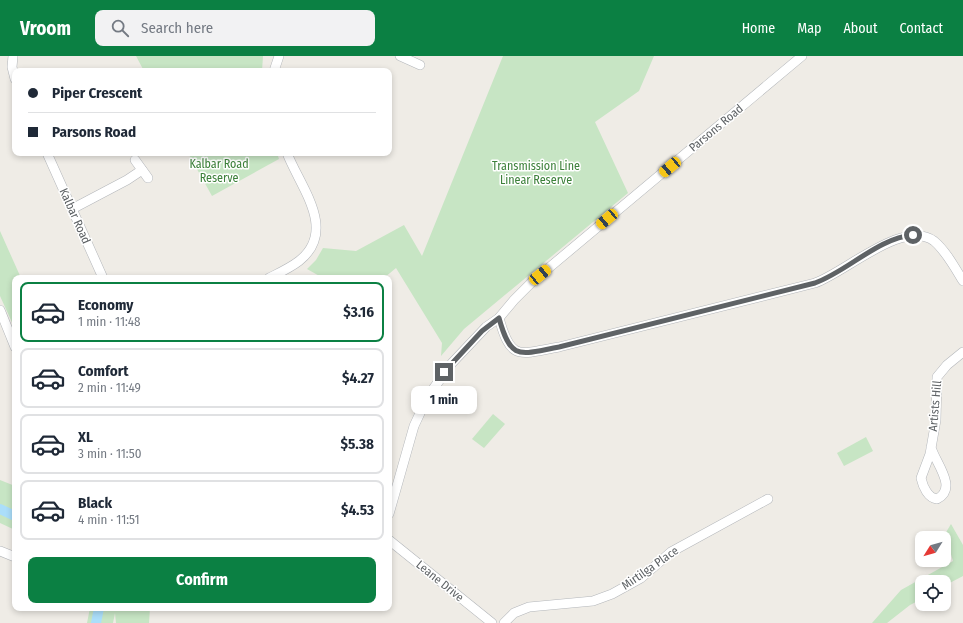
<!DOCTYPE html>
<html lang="en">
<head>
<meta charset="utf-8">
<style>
	:root { --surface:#fff; --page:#f2f2f3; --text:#1f2937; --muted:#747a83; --line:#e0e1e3; --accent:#0b8043 }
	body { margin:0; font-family:"Fira Sans Condensed",sans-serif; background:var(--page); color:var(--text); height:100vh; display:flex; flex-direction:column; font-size:15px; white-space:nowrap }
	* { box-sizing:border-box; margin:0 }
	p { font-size:13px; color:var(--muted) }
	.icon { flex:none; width:22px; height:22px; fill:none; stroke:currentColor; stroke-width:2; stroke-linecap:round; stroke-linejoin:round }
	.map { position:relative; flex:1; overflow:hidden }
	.sheet { position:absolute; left:12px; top:219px; width:380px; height:336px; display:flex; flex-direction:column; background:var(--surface); border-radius:8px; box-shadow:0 2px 6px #0003 }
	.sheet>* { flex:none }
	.banner { position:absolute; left:12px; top:12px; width:380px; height:88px; border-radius:8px; box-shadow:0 2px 6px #0003; display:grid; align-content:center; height:88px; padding:0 16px; background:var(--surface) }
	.needle { width:26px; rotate:233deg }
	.controls { position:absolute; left:915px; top:475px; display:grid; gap:8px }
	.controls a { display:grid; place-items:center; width:36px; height:36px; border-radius:8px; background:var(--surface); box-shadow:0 2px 6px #0003; font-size:20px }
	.end { position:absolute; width:18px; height:18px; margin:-9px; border:5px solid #5e6265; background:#fff; box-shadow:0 0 0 2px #fff }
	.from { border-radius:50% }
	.bubble { position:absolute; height:28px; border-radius:8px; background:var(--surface); box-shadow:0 2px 6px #0003; font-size:13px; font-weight:700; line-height:28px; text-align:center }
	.car { position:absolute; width:12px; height:24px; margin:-12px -6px; border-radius:5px; box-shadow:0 0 3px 1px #0007; background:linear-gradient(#f5c518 24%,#345 0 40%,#f5c518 0 76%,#345 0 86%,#f5c518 0) }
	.banner b { display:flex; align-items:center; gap:14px; height:38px; font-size:15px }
	.banner b+b { border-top:1px solid var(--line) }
	.banner i { width:10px; height:10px; background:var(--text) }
	ul { padding:7px 0 0; list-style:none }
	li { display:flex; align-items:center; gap:12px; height:60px; margin:0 8px 6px; padding:0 8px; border:2px solid var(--line); border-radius:8px }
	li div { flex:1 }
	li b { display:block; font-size:15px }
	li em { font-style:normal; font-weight:700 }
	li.on { border-color:var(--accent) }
	li>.icon { width:36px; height:36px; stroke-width:1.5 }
	.cta { display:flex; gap:8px; margin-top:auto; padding:8px 16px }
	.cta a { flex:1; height:46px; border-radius:8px; background:var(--accent); color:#fff; font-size:16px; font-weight:700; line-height:46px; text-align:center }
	header { display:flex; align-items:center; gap:24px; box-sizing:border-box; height:56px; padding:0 20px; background:var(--accent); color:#fff }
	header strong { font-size:19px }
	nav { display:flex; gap:22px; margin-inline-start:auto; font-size:14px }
	.search { width:280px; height:36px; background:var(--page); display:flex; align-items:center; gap:10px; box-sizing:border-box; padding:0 14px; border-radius:8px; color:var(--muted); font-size:15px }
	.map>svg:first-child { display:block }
	.green { fill:#c7e5c4 }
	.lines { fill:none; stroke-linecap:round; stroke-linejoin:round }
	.canal { stroke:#abdefa; stroke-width:10 }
	.street-casing { stroke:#b3b6ba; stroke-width:10 }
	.street { stroke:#fff; stroke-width:9 }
	.route { stroke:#5e6265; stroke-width:5 }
	.labels { text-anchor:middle; stroke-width:3; stroke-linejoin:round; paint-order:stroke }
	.street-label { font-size:12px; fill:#5e6265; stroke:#fff }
	.park-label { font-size:12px; fill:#3c803a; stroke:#fff }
</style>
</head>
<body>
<header>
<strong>Vroom</strong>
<div class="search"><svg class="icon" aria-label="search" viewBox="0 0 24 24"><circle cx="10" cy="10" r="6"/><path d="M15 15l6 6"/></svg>Search here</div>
<nav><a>Home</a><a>Map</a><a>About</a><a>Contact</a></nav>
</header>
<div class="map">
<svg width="963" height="567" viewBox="0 0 963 567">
	<rect width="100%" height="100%" fill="#efece6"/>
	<g class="green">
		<path d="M136,0H263L262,15H144Z"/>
		<path d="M503,0H654L639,35L595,66L628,137L464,273L441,300L442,287L396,212L384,222H323L307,213L316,204L323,192L356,195L404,169L422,200Z"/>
		<path d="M188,97H277L279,103L212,140Z"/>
		<path d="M0,175L21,222H15V273L0,240Z"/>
		<path d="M493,358L505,368L484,392L472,383Z"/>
		<path d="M866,381L873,395L844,410L837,397Z"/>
		<path d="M0,424L15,430V474L0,467Z"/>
		<path d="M951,468L963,489V520L944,530V526H922V543L910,549L887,567H872L901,534L953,505L945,478Z"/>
		<path d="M90,552H150L149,567H116L115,557L113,567H87Z"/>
	</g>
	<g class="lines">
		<g class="canal">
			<path d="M0,453L15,460"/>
			<path d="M96,567L99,552"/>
		</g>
		<defs>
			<g id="street">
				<path d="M13,0L12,11L15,23"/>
				<path d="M400,0L420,9"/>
				<path d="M274,15L279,0"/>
				<path d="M47,97L103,222"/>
				<path d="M135,104L148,122"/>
				<path d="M72,153L127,124L142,114"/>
				<path d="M269,222C279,217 290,212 299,205C338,174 300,131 287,97"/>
				<path d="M0,254L15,291"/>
				<path d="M499,262C511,306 519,298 559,291L815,227C846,216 904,162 934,185C946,195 955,212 963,225"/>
				<path d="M931,391C934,405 959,432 937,443C928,442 923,431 921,422L930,398L936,364L937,321L947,309L963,296"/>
				<path d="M389,458L414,370L428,340L452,307L486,271L499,262L514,244L532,226L802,0"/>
				<path d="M389,484L492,567"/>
				<path d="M0,495L15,501"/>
				<path d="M504,567L514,557L529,551L593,545L612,538L641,522L671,496L768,443"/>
			</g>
		</defs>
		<use href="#street" class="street-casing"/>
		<use href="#street" class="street"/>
	</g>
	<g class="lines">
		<path class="route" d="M444,316L482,275L499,262C511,306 520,298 559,291L815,227C848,215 878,182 913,179"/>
	</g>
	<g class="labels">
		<g class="street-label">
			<text transform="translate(716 72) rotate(-40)" y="4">Parsons Road</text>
			<text transform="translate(75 160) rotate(66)" y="4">Kalbar Road</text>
			<text transform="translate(935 350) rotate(-85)" y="4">Artists Hill</text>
			<text transform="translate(650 512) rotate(-35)" y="4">Mirtilga Place</text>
			<text transform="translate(440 525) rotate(39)" y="4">Leane Drive</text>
		</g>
		<g class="park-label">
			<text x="219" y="112">Kalbar Road<tspan x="219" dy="14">Reserve</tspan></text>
			<text x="536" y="114">Transmission Line<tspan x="536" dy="14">Linear Reserve</tspan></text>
		</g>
	</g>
</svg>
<div class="controls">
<a><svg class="needle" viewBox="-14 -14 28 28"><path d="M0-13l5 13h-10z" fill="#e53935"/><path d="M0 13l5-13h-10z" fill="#747a83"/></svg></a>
<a><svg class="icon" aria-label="locate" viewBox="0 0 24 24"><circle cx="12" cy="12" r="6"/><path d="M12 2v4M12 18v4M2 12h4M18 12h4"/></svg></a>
</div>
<i class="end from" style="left:913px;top:179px"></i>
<i class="end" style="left:444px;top:316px"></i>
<div class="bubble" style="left:411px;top:330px;width:66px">1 min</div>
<i class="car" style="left:670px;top:111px;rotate:230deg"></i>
<i class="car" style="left:607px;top:163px;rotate:230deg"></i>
<i class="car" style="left:540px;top:219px;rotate:51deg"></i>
<div class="banner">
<b><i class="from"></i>Piper Crescent</b>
<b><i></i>Parsons Road</b>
</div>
<section class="sheet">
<ul>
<li class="on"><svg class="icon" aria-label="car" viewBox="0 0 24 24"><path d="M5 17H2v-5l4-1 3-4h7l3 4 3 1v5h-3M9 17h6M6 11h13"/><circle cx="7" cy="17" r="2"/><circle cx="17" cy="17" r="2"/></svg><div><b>Economy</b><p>1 min · 11:48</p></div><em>$3.16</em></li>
<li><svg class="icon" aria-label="car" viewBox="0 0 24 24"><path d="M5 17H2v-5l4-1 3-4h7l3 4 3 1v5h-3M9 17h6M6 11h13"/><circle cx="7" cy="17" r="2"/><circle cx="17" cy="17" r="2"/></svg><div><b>Comfort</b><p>2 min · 11:49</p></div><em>$4.27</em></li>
<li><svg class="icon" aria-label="car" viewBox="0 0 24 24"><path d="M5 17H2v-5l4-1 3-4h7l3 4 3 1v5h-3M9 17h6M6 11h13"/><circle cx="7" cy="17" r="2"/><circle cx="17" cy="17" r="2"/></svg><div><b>XL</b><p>3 min · 11:50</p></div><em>$5.38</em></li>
<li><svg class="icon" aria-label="car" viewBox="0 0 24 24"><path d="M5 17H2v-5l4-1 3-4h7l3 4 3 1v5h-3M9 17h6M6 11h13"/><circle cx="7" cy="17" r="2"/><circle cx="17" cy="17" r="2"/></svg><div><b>Black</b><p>4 min · 11:51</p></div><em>$4.53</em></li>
</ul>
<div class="cta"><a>Confirm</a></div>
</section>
</div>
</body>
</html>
